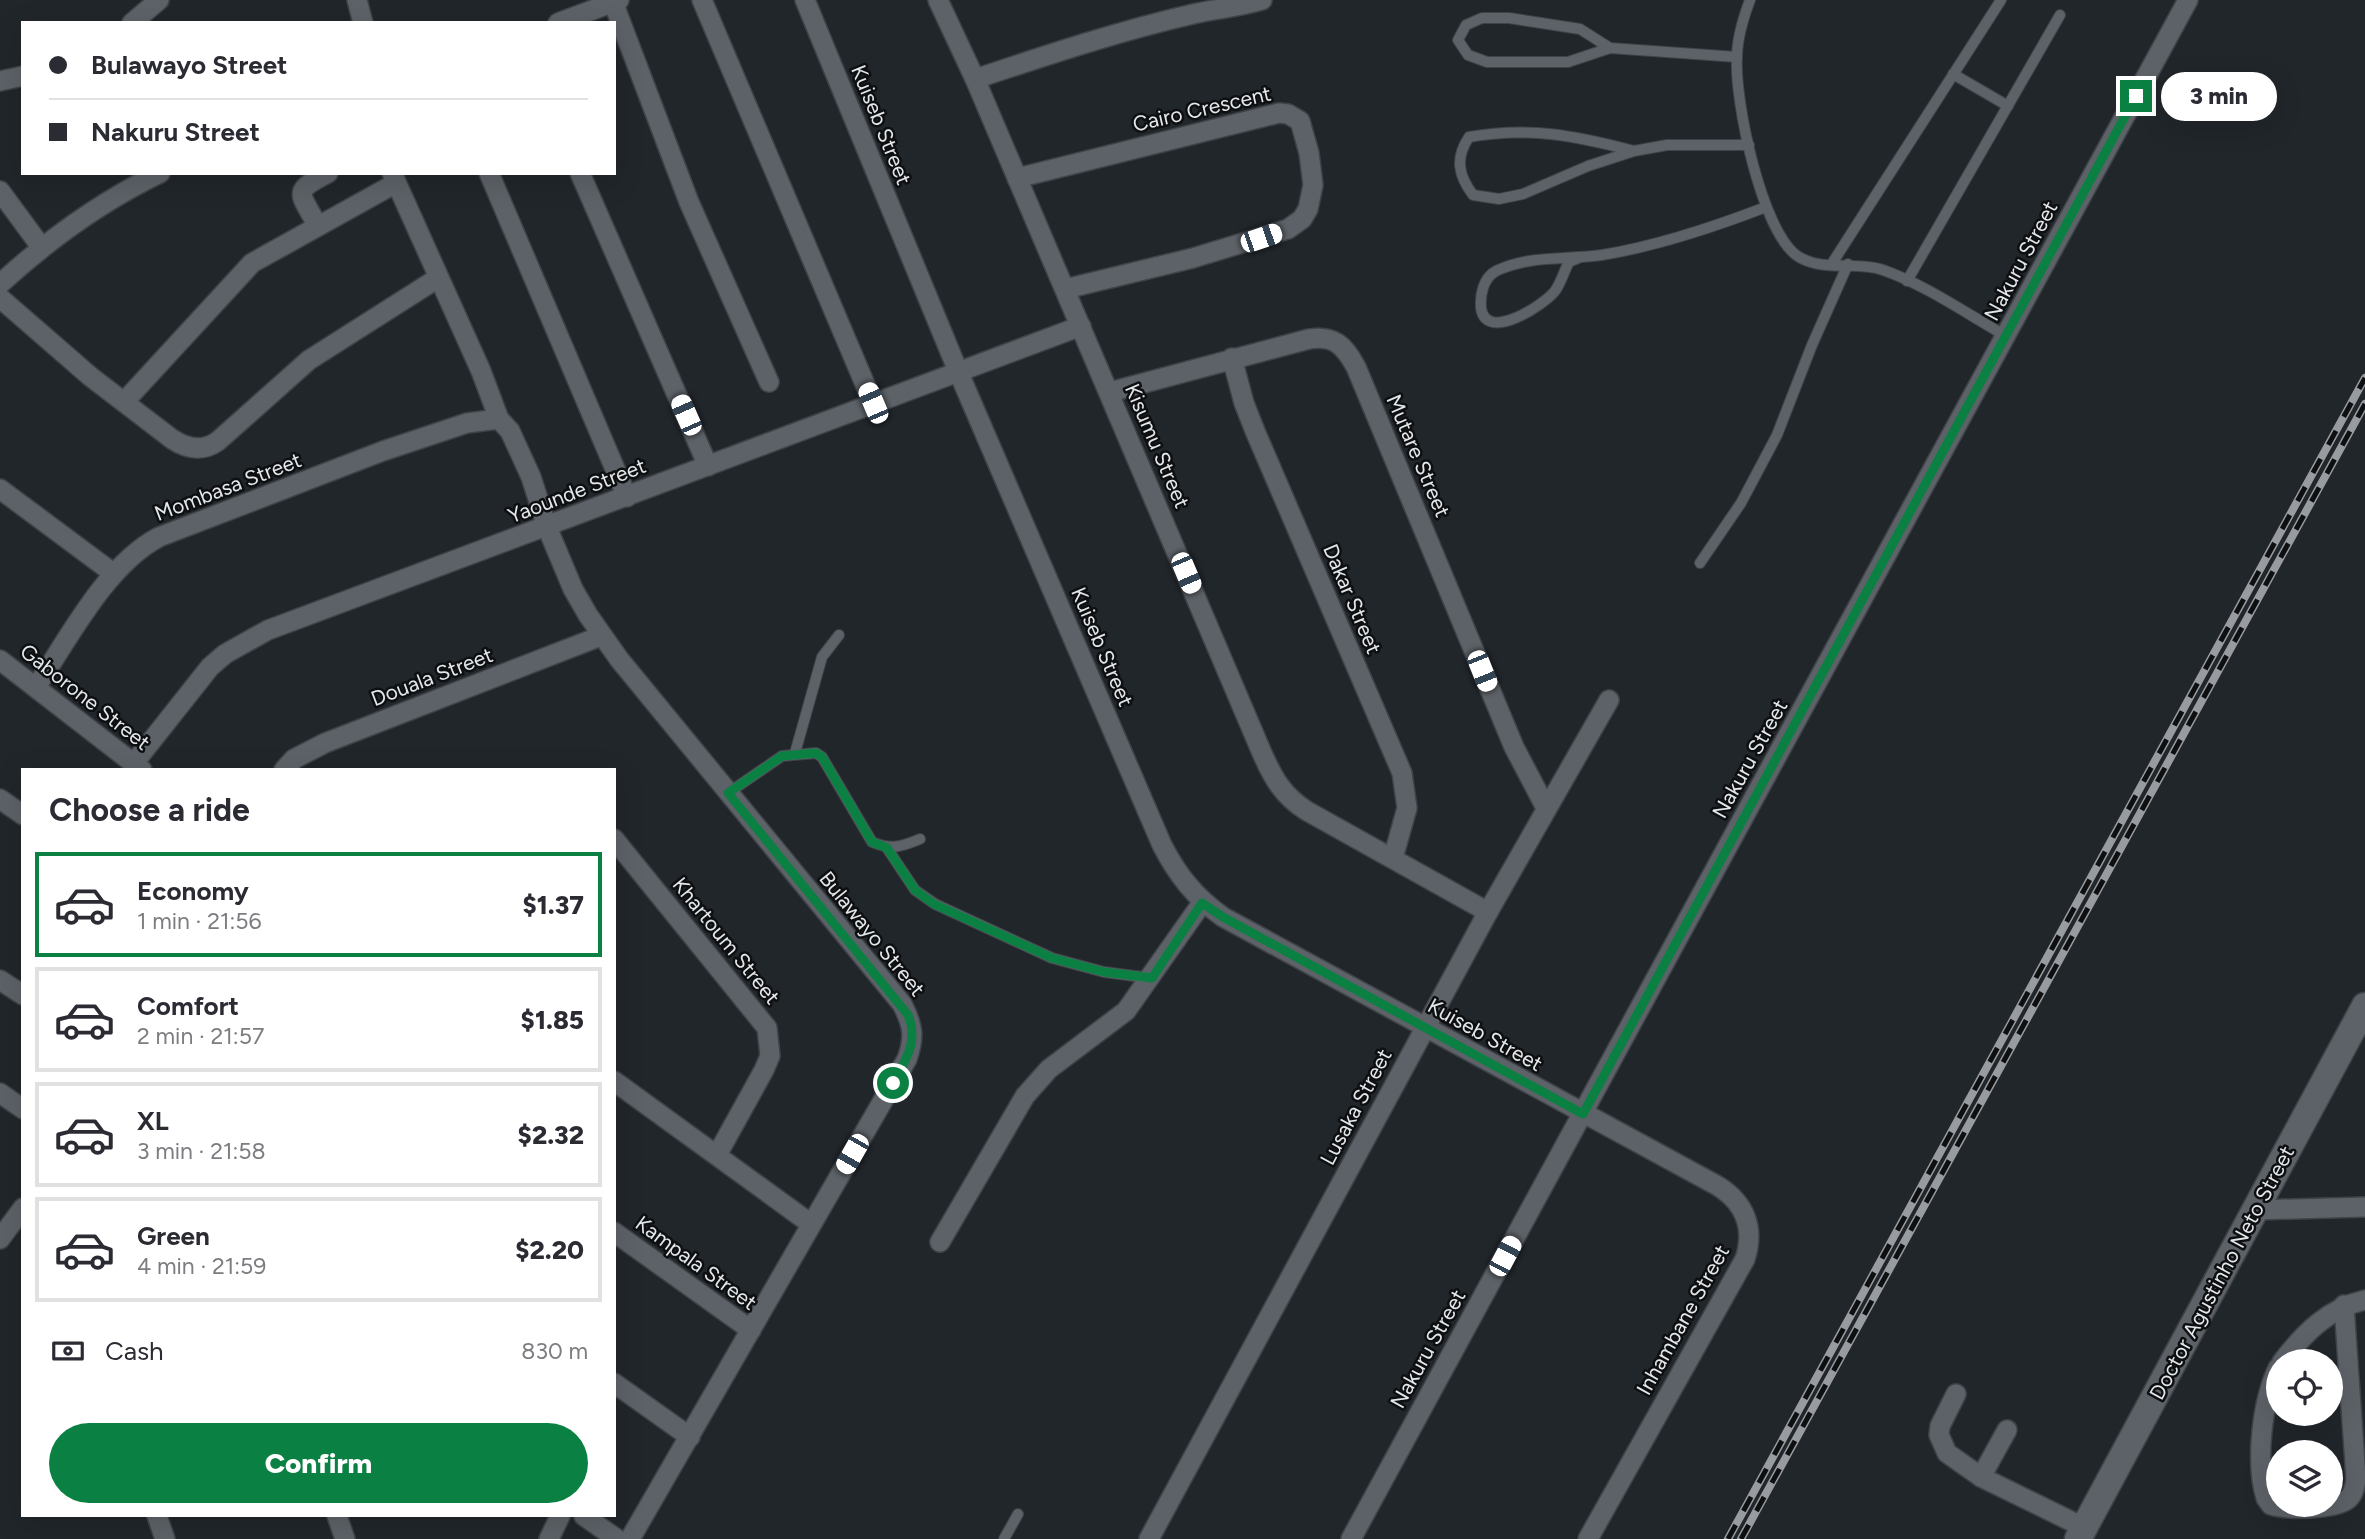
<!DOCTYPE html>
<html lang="en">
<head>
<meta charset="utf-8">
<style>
	:root { --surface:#fff; --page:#f2f2f3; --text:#2b2b33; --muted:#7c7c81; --line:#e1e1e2; --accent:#0b8043 }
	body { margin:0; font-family:Figtree,sans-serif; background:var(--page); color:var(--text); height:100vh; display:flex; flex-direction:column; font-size:26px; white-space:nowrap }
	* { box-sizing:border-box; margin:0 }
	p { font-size:23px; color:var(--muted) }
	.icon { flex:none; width:38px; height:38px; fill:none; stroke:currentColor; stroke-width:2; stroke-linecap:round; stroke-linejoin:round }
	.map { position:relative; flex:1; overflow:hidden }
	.details { position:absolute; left:21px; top:768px; width:595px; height:749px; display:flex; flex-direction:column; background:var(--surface); border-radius:0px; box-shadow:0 7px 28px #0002 }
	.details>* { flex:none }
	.guide { position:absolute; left:21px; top:21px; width:595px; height:154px; border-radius:0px; box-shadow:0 7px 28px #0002; display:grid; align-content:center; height:154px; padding:0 28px; background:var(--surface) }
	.controls { position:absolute; left:2266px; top:1349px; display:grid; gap:14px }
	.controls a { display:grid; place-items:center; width:77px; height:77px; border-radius:50%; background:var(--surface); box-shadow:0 7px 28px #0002; font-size:35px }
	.end { position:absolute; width:32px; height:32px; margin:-16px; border:9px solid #0b8043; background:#fff; box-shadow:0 0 0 4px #fff }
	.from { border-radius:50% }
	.bubble { position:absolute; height:49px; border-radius:24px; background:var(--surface); box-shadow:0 7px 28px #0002; font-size:23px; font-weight:800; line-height:49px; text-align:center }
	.car { position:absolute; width:21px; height:42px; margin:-21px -10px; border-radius:9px; box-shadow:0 0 5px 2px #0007; background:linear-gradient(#fff 24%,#345 0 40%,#fff 0 76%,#345 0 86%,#fff 0) }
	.guide b { display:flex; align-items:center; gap:24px; height:66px; font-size:26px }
	.guide b+b { border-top:2px solid var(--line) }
	.guide i { width:18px; height:18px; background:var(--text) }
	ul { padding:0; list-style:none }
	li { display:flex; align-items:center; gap:21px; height:105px; margin:0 14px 10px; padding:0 14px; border:4px solid var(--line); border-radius:0px }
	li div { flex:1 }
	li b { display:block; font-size:26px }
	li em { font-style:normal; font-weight:800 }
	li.current { border-color:var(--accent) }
	li>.icon { width:63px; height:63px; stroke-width:1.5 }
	h2 { padding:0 28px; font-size:32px; line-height:84px }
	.pay { display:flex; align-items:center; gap:18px; height:77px; padding:0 28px; font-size:26px }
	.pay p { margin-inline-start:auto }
	.action { display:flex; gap:14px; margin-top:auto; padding:14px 28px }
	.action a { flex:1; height:80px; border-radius:42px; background:var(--accent); color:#fff; font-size:28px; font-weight:800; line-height:80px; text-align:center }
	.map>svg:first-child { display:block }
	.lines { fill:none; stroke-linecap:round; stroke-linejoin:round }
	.lane-casing { stroke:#3f4347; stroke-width:12 }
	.street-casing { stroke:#3f4347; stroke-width:22 }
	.secondary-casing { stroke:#3f4347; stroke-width:29 }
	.lane { stroke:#5d6268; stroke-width:10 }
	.street { stroke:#5d6268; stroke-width:19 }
	.secondary { stroke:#5d6268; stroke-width:26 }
	.rail-casing { stroke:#989ca0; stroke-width:8 }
	.rail { stroke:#0d0f11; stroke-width:5; stroke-dasharray:16; stroke-linecap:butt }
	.route { stroke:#0b8043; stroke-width:9 }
	.labels { text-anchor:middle; stroke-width:5; stroke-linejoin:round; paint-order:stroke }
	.street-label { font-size:21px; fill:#e5e8eb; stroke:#0d0f11 }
</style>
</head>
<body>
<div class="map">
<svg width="2365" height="1539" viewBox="0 0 2365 1539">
	<rect width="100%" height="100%" fill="#21262b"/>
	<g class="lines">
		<defs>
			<g id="lane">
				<path d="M1750,0C1744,16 1737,40 1737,57C1734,99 1762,235 1799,257C1824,272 1857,261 1883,270C1926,285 1967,314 2006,336"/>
				<path d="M1610,48L1580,29L1509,18H1482L1466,25L1458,40L1468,55L1487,62H1568L1610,48L1737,57"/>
				<path d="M1953,74L2008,106"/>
				<path d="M1634,151C1577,136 1528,126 1469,137C1455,158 1458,175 1473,195L1499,199L1523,194L1588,166L1634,151L1667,145H1749"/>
				<path d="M1581,257L1569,262C1564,271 1561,283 1555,291C1544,305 1486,343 1481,308C1480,295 1483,278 1496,271C1529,255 1567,260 1602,255C1657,246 1714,227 1766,207"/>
				<path d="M1831,265L2001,0"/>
				<path d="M1907,281L2060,15"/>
				<path d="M1700,563L1741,503L1777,435L1812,345L1848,264"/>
				<path d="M795,753L822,657L839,635"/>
				<path d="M728,793L782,756L816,753L822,757L872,842C891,850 901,847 920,839"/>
				<path d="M887,848L915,890L935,904L1052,958L1104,972L1150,978"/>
				<path d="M1004,1539L1018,1514"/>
			</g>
			<g id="street">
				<path d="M357,0L363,23"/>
				<path d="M702,0L873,403"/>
				<path d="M805,0L958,371L1162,845C1178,876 1195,897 1223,917L1718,1186C1745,1203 1755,1228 1745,1259L1588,1539"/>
				<path d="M938,0L975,79L1262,753C1273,778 1283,796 1307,811L1488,912"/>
				<path d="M613,2L689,202L769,382"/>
				<path d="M132,23L159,0"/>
				<path d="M558,23L619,0"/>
				<path d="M975,79C1047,55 1119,31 1193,14C1216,9 1239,7 1262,0"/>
				<path d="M0,81L23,76"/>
				<path d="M392,173L481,371L499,419L510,431L531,477L547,527L573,589L588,615L619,659L902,1004C913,1025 915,1037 907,1059L630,1539"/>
				<path d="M489,173L627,497"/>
				<path d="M580,173L708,466"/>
				<path d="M1017,178L1279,113L1288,114L1300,121L1309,153L1313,185L1308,209L1302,219L1288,229L1193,258L1065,289"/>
				<path d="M0,191L42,248"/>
				<path d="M317,225C300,192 291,192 328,173"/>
				<path d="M0,284C48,240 102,201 160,173"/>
				<path d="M0,298L91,377L172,439C187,449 203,452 218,441L309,360L438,278"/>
				<path d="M1232,358L1244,403L1255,431L1402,773L1407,808L1393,858"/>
				<path d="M1110,392L1309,339C1334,335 1344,345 1356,367L1514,747L1546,808"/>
				<path d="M124,402L252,263L396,183"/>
				<path d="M0,489L113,573"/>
				<path d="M0,660L142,770"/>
				<path d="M36,687C69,638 106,565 159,537L383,451L467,423L499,419"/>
				<path d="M134,763L210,667L225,654L268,630L1081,326"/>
				<path d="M284,770L294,759L325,743L601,636"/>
				<path d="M0,799L23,815"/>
				<path d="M614,839L767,1028L770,1056L764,1070L717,1155"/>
				<path d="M0,980L23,995"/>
				<path d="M614,1081L811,1224"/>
				<path d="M0,1093L23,1109"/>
				<path d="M2256,1210L2365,1207"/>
				<path d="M614,1232L751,1330"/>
				<path d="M0,1239L23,1208"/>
				<path d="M940,1242L1025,1096L1049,1069L1126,1011L1202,903"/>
				<path d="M2282,1362C2304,1333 2329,1308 2365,1300"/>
				<path d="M2278,1368C2262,1402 2255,1462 2266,1498L2271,1505C2287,1510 2334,1510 2348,1499C2354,1494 2355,1486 2356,1479L2344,1305"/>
				<path d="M614,1383L690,1437"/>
				<path d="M1956,1394L1940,1426L1939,1435L1947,1453L1981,1477L2085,1528"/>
				<path d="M1981,1477L2007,1430"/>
				<path d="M157,1516L165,1539"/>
				<path d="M337,1516L345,1539"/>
				<path d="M584,1516L617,1539"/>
				<path d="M549,1539L560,1516"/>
				<path d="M1149,1539L1488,912L1609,700"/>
				<path d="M1351,1539L2188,0"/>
			</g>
			<path id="secondary" d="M2078,1539L2365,1006"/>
		</defs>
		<use href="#lane" class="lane-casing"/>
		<use href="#street" class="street-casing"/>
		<use href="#secondary" class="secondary-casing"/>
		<use href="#lane" class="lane"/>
		<use href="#street" class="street"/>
		<use href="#secondary" class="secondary"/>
		<defs>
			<g id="rail">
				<path d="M1728,1539L2365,378"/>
				<path d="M1741,1539L2365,404"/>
			</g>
		</defs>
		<use href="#rail" class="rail-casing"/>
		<use href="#rail" class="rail"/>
	</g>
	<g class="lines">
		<path class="route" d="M893,1083C906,1060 919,1041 908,1015L728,793L782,756L816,753L822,757L872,842L887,848L915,890L934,904L1052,958L1104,972L1152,978L1202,903L1223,917L1583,1114L2136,96"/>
	</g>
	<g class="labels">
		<g class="street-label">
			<text transform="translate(1202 109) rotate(-13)" y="7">Cairo Crescent</text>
			<text transform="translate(881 125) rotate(68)" y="7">Kuiseb Street</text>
			<text transform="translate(2021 261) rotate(-62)" y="7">Nakuru Street</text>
			<text transform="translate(1157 446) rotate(67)" y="7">Kisumu Street</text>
			<text transform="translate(1418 456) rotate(67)" y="7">Mutare Street</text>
			<text transform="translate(228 487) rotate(-21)" y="7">Mombasa Street</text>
			<text transform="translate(577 491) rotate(-21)" y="7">Yaounde Street</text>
			<text transform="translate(1352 599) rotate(67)" y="7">Dakar Street</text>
			<text transform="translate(1102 647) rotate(67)" y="7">Kuiseb Street</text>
			<text transform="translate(432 677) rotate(-21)" y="7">Douala Street</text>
			<text transform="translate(85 697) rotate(38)" y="7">Gaborone Street</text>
			<text transform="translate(1750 759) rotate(-61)" y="7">Nakuru Street</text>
			<text transform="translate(872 934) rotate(51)" y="7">Bulawayo Street</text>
			<text transform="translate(726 941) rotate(51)" y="7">Khartoum Street</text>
			<text transform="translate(1485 1035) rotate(29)" y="7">Kuiseb Street</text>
			<text transform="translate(1356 1107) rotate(-62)" y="7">Lusaka Street</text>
			<text transform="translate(696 1263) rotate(36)" y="7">Kampala Street</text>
			<text transform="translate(2222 1273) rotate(-62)" y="7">Doctor Agustinho Neto Street</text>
			<text transform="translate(1683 1320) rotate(-61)" y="7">Inhambane Street</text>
			<text transform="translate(1428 1349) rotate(-61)" y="7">Nakuru Street</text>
		</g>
	</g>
</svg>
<div class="controls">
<a><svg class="icon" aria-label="locate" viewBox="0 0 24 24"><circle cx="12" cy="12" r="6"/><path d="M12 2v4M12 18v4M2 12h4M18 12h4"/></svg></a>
<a><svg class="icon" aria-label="layers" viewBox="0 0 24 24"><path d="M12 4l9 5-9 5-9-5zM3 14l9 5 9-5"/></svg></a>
</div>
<i class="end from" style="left:893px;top:1083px"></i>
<i class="end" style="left:2136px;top:96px"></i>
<div class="bubble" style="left:2161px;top:72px;width:116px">3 min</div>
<i class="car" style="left:1261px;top:238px;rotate:71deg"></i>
<i class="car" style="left:873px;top:403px;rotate:337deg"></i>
<i class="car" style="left:686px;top:415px;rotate:336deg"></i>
<i class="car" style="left:1186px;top:573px;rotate:157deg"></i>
<i class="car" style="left:1482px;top:671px;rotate:158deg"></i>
<i class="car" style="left:852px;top:1154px;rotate:210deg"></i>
<i class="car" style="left:1505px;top:1256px;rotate:28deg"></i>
<div class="guide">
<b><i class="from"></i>Bulawayo Street</b>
<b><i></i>Nakuru Street</b>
</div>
<section class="details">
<h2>Choose a ride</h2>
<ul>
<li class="current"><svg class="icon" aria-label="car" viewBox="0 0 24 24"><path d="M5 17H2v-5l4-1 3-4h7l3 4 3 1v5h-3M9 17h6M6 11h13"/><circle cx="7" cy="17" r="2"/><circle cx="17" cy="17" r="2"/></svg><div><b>Economy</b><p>1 min · 21:56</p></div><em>$1.37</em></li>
<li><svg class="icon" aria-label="car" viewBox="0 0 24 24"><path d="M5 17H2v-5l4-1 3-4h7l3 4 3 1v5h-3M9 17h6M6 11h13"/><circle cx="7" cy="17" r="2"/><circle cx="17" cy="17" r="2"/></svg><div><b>Comfort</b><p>2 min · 21:57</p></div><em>$1.85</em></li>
<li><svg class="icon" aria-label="car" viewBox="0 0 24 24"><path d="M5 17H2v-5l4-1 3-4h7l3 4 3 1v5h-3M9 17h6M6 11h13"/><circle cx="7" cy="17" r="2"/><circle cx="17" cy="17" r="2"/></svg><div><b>XL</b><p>3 min · 21:58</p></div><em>$2.32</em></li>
<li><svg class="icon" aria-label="car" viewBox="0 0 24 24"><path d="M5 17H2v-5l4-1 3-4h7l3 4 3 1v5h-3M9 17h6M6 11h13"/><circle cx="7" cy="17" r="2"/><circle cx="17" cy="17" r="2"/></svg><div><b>Green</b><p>4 min · 21:59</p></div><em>$2.20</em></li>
</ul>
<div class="pay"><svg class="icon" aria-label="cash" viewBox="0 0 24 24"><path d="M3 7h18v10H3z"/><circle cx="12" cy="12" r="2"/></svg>Cash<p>830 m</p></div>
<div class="action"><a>Confirm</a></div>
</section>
</div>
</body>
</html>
